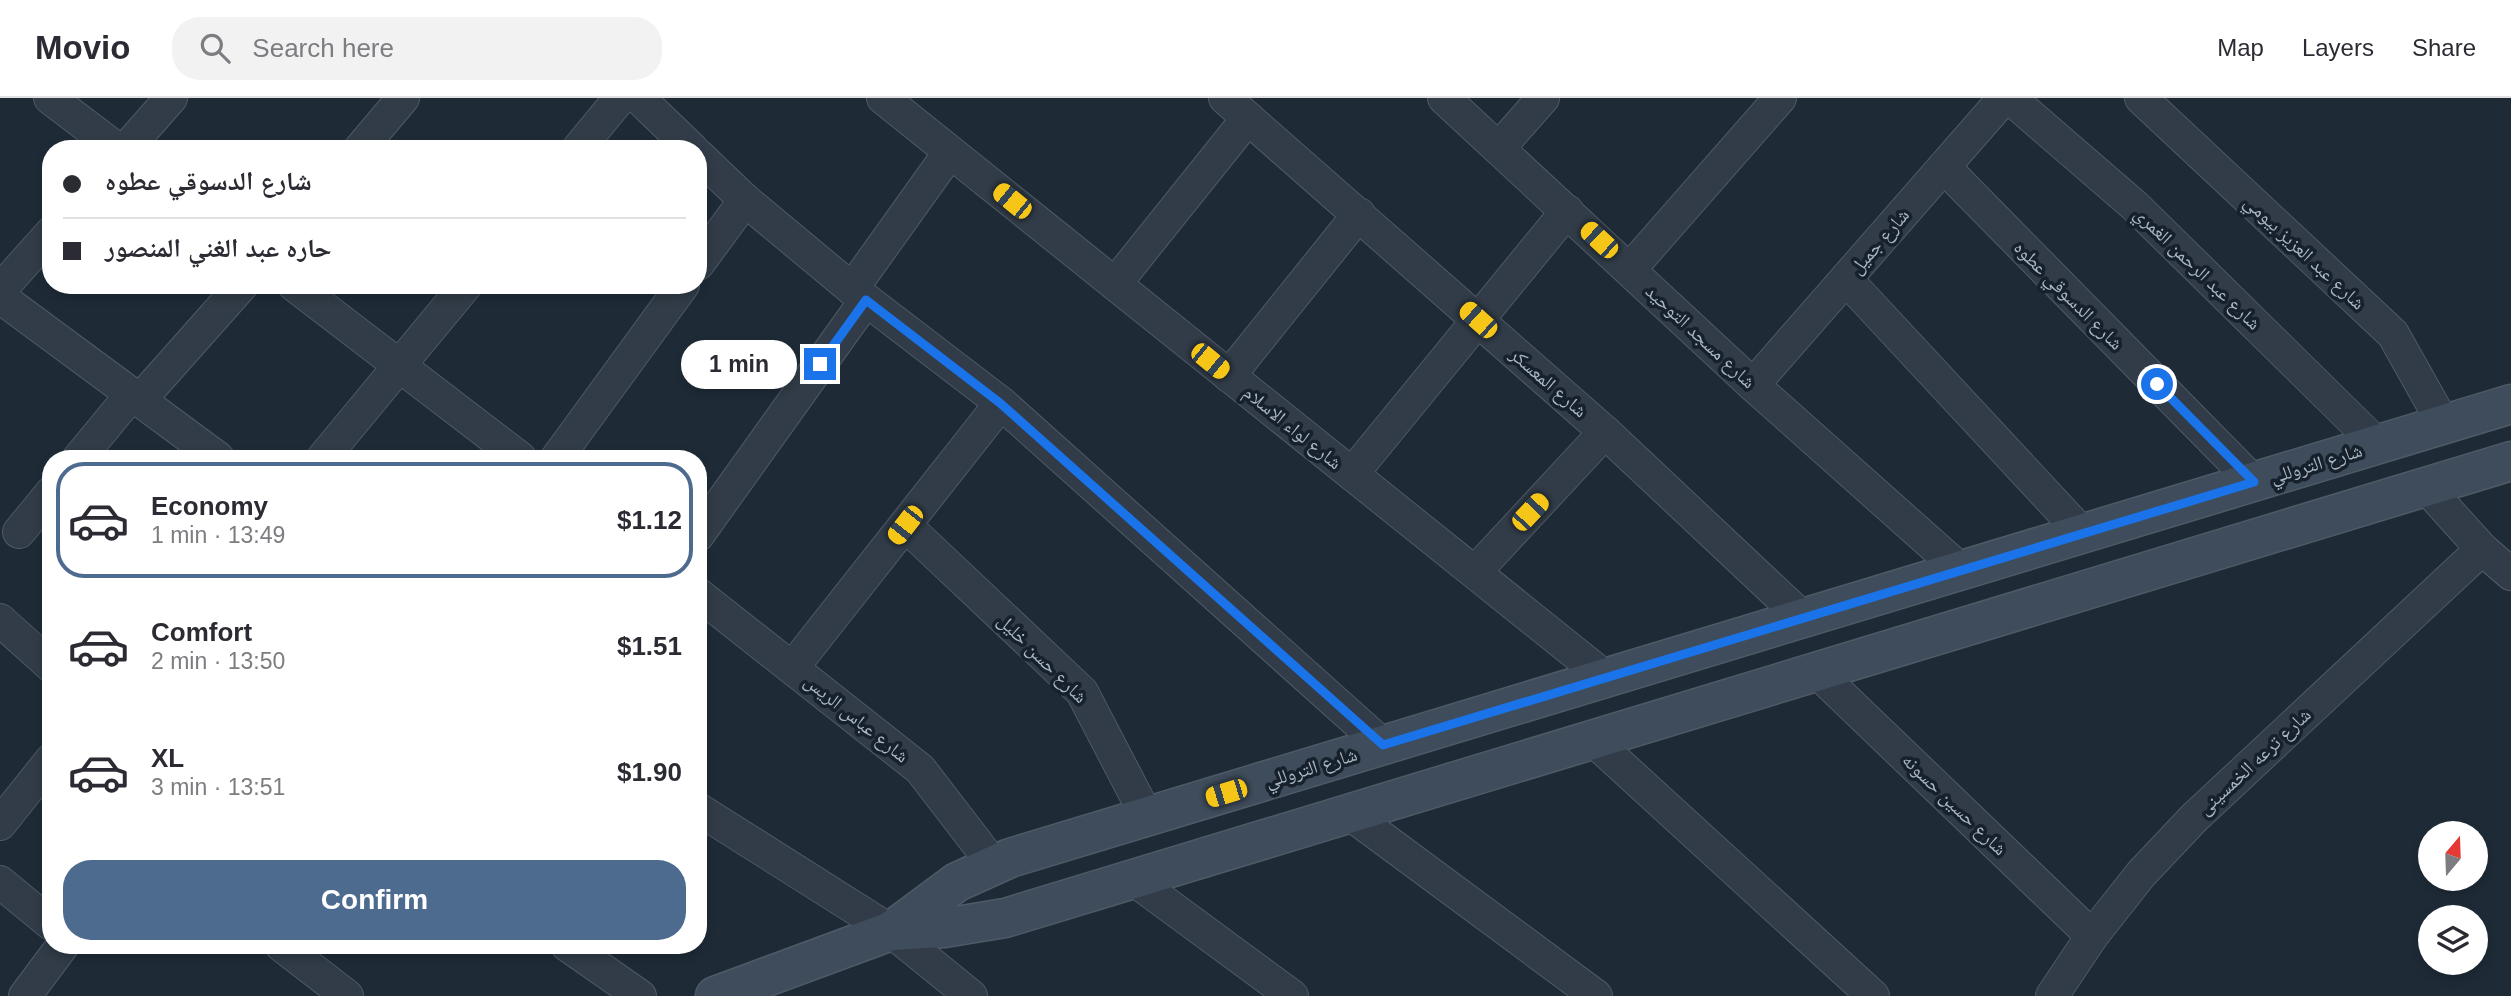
<!DOCTYPE html>
<html lang="en">
<head>
<meta charset="utf-8">
<style>
	:root { --surface:#fff; --page:#f2f2f3; --text:#2b2b33; --muted:#7c7c81; --line:#e1e1e2; --accent:#4d6a8f }
	body { margin:0; font-family:Arial,"Noto Naskh Arabic",sans-serif; background:var(--page); color:var(--text); height:100vh; display:flex; flex-direction:column; font-size:26px; white-space:nowrap }
	* { box-sizing:border-box; margin:0 }
	p { font-size:23px; color:var(--muted) }
	.icon { flex:none; width:38px; height:38px; fill:none; stroke:currentColor; stroke-width:2; stroke-linecap:round; stroke-linejoin:round }
	.map { position:relative; flex:1; overflow:hidden }
	.drawer { position:absolute; left:42px; top:352px; width:665px; height:504px; display:flex; flex-direction:column; background:var(--surface); border-radius:28px; box-shadow:0 4px 10px #0003 }
	.drawer>* { flex:none }
	.top-card { position:absolute; left:42px; top:42px; width:665px; height:154px; border-radius:28px; box-shadow:0 4px 10px #0003; display:grid; align-content:center; height:154px; padding:0 21px; background:var(--surface) }
	.needle { width:46px; rotate:19deg }
	.buttons { position:absolute; left:2418px; top:723px; display:grid; gap:14px }
	.buttons a { display:grid; place-items:center; width:70px; height:70px; border-radius:50%; background:var(--surface); box-shadow:0 4px 10px #0003; font-size:35px }
	.end { position:absolute; width:32px; height:32px; margin:-16px; border:9px solid #1a73e8; background:#fff; box-shadow:0 0 0 4px #fff }
	.from { border-radius:50% }
	.bubble { position:absolute; height:49px; border-radius:24px; background:var(--surface); box-shadow:0 4px 10px #0003; font-size:23px; font-weight:700; line-height:49px; text-align:center }
	.car { position:absolute; width:21px; height:42px; margin:-21px -10px; border-radius:9px; box-shadow:0 0 5px 2px #0007; background:linear-gradient(#f5c518 24%,#345 0 40%,#f5c518 0 76%,#345 0 86%,#f5c518 0) }
	.top-card b { display:flex; align-items:center; gap:24px; height:66px; font-size:26px }
	.top-card b+b { border-top:2px solid var(--line) }
	.top-card i { width:18px; height:18px; background:var(--text) }
	ul { padding:12px 0 0; list-style:none }
	li { display:flex; align-items:center; gap:21px; height:116px; margin:0 14px 10px; padding:0 7px; border:4px solid transparent; border-radius:28px }
	li div { flex:1 }
	li b { display:block; font-size:26px }
	li em { font-style:normal; font-weight:700 }
	li.active { border-color:var(--accent) }
	li>.icon { width:63px; height:63px; stroke-width:1.5 }
	.primary-button { display:flex; gap:14px; margin-top:auto; padding:14px 21px }
	.primary-button a { flex:1; height:80px; border-radius:28px; background:var(--accent); color:#fff; font-size:28px; font-weight:700; line-height:80px; text-align:center }
	header { display:flex; align-items:center; gap:42px; box-sizing:border-box; height:98px; padding:0 35px; background:var(--surface); border-bottom:2px solid var(--line) }
	header strong { font-size:33px }
	nav { display:flex; gap:38px; margin-inline-start:auto; font-size:24px }
	.search { width:490px; height:63px; background:var(--page); display:flex; align-items:center; gap:18px; box-sizing:border-box; padding:0 24px; border-radius:28px; color:var(--muted); font-size:26px }
	.map>svg:first-child { display:block }
	.lines { fill:none; stroke-linecap:round; stroke-linejoin:round }
	.street-casing { stroke:#4f5a66; stroke-width:34 }
	.secondary-casing { stroke:#4f5a66; stroke-width:41 }
	.street { stroke:#313c48; stroke-width:32 }
	.secondary { stroke:#3f4c5b; stroke-width:38 }
	.route { stroke:#1a73e8; stroke-width:9 }
	.labels { text-anchor:middle; stroke-width:7; stroke-linejoin:round; paint-order:stroke }
	.street-label { font-size:19px; fill:#abb7c5; stroke:#17212c }
</style>
</head>
<body>
<header>
<strong>Movio</strong>
<div class="search"><svg class="icon" aria-label="search" viewBox="0 0 24 24"><circle cx="10" cy="10" r="6"/><path d="M15 15l6 6"/></svg>Search here</div>
<nav><a>Map</a><a>Layers</a><a>Share</a></nav>
</header>
<div class="map">
<svg width="2511" height="898" viewBox="0 0 2511 898">
	<rect width="100%" height="100%" fill="#1e2b37"/>
	<g class="lines">
		<defs>
			<g id="street">
				<path d="M50,0L117,51"/>
				<path d="M639,0L692,51"/>
				<path d="M883,0L1605,579"/>
				<path d="M1225,0L1605,334L1803,520"/>
				<path d="M1444,0L1753,287L1962,473"/>
				<path d="M2010,0L2135,108L2378,347"/>
				<path d="M2141,0L2393,236L2444,327"/>
				<path d="M1499,50L1543,0"/>
				<path d="M126,51L171,0"/>
				<path d="M360,51L403,0"/>
				<path d="M578,51L620,0"/>
				<path d="M698,57L745,102L852,191L1001,305L1383,647"/>
				<path d="M1944,69L2254,384"/>
				<path d="M698,166L745,102"/>
				<path d="M1630,171L1780,0"/>
				<path d="M1846,181L2083,436"/>
				<path d="M1115,186L1248,20"/>
				<path d="M294,187L520,360"/>
				<path d="M852,191L950,54"/>
				<path d="M0,192L51,135"/>
				<path d="M0,199L218,360"/>
				<path d="M1229,278L1359,116"/>
				<path d="M1753,287L2004,0"/>
				<path d="M139,303L242,187"/>
				<path d="M79,360L131,297"/>
				<path d="M323,360L466,187"/>
				<path d="M557,360L683,187"/>
				<path d="M1352,376L1567,113"/>
				<path d="M2426,389L2482,451L2511,476"/>
				<path d="M905,427L1082,594L1147,719"/>
				<path d="M19,434L51,395"/>
				<path d="M698,437L866,202"/>
				<path d="M1475,474L1605,334"/>
				<path d="M698,496L920,671L993,766"/>
				<path d="M0,522L51,568"/>
				<path d="M793,569L1001,305"/>
				<path d="M1817,574L2092,838"/>
				<path d="M1593,642L1873,898"/>
				<path d="M698,711L891,833L971,898"/>
				<path d="M1350,716L1596,898"/>
				<path d="M0,726L51,662"/>
				<path d="M1133,781L1292,898"/>
				<path d="M0,784L51,826"/>
				<path d="M281,847L347,898"/>
				<path d="M567,847L640,898"/>
				<path d="M25,898L63,847"/>
				<path d="M2052,898L2092,838L2141,776L2194,720L2482,451"/>
			</g>
			<g id="secondary">
				<path d="M891,833L944,830L1005,820L2511,363"/>
				<path d="M715,898L891,833L957,784L1010,760L2511,306"/>
			</g>
		</defs>
		<use href="#street" class="street-casing"/>
		<use href="#secondary" class="secondary-casing"/>
		<use href="#street" class="street"/>
		<use href="#secondary" class="secondary"/>
	</g>
	<g class="lines">
		<path class="route" d="M820,266L866,202L1000,305L1383,647L2254,384L2157,286"/>
	</g>
	<g class="labels">
		<g class="street-label">
			<text transform="translate(1879 143) rotate(-49)" y="7">شارع جميل</text>
			<text transform="translate(2305 154) rotate(43)" y="7">شارع عبد العزيز بيومي</text>
			<text transform="translate(2198 170) rotate(44)" y="7">شارع عبد الرحمن الغمري</text>
			<text transform="translate(2069 197) rotate(45)" y="7">شارع الدسوقي عطوه</text>
			<text transform="translate(1701 238) rotate(43)" y="7">شارع مسجد التوحيد</text>
			<text transform="translate(1549 284) rotate(41)" y="7">شارع المعسكر</text>
			<text transform="translate(1293 329) rotate(39)" y="7">شارع لواء الاسلام</text>
			<text transform="translate(2316 365) rotate(-17)" y="7">شارع التروللي</text>
			<text transform="translate(1043 560) rotate(45)" y="7">شارع حسن خليل</text>
			<text transform="translate(857 620) rotate(39)" y="7">شارع عباس الريس</text>
			<text transform="translate(2254 663) rotate(-43)" y="7">شارع ترعه الخمسينى</text>
			<text transform="translate(1311 669) rotate(-17)" y="7">شارع التروللي</text>
			<text transform="translate(1955 706) rotate(44)" y="7">شارع حسين حسونه</text>
		</g>
	</g>
</svg>
<div class="buttons">
<a><svg class="needle" viewBox="-14 -14 28 28"><path d="M0-13l5 13h-10z" fill="#e53935"/><path d="M0 13l5-13h-10z" fill="#7c7c81"/></svg></a>
<a><svg class="icon" aria-label="layers" viewBox="0 0 24 24"><path d="M12 4l9 5-9 5-9-5zM3 14l9 5 9-5"/></svg></a>
</div>
<i class="end from" style="left:2157px;top:286px"></i>
<i class="end" style="left:820px;top:266px"></i>
<div class="bubble" style="left:681px;top:242px;width:116px">1 min</div>
<i class="car" style="left:1012px;top:103px;rotate:309deg"></i>
<i class="car" style="left:1599px;top:142px;rotate:313deg"></i>
<i class="car" style="left:1478px;top:222px;rotate:312deg"></i>
<i class="car" style="left:1210px;top:263px;rotate:129deg"></i>
<i class="car" style="left:1530px;top:414px;rotate:43deg"></i>
<i class="car" style="left:905px;top:427px;rotate:218deg"></i>
<i class="car" style="left:1226px;top:695px;rotate:253deg"></i>
<div class="top-card">
<b><i class="from"></i>شارع الدسوقي عطوه</b>
<b><i></i>حاره عبد الغني المنصور</b>
</div>
<section class="drawer">
<ul>
<li class="active"><svg class="icon" aria-label="car" viewBox="0 0 24 24"><path d="M5 17H2v-5l4-1 3-4h7l3 4 3 1v5h-3M9 17h6M6 11h13"/><circle cx="7" cy="17" r="2"/><circle cx="17" cy="17" r="2"/></svg><div><b>Economy</b><p>1 min · 13:49</p></div><em>$1.12</em></li>
<li><svg class="icon" aria-label="car" viewBox="0 0 24 24"><path d="M5 17H2v-5l4-1 3-4h7l3 4 3 1v5h-3M9 17h6M6 11h13"/><circle cx="7" cy="17" r="2"/><circle cx="17" cy="17" r="2"/></svg><div><b>Comfort</b><p>2 min · 13:50</p></div><em>$1.51</em></li>
<li><svg class="icon" aria-label="car" viewBox="0 0 24 24"><path d="M5 17H2v-5l4-1 3-4h7l3 4 3 1v5h-3M9 17h6M6 11h13"/><circle cx="7" cy="17" r="2"/><circle cx="17" cy="17" r="2"/></svg><div><b>XL</b><p>3 min · 13:51</p></div><em>$1.90</em></li>
</ul>
<div class="primary-button"><a>Confirm</a></div>
</section>
</div>
</body>
</html>
